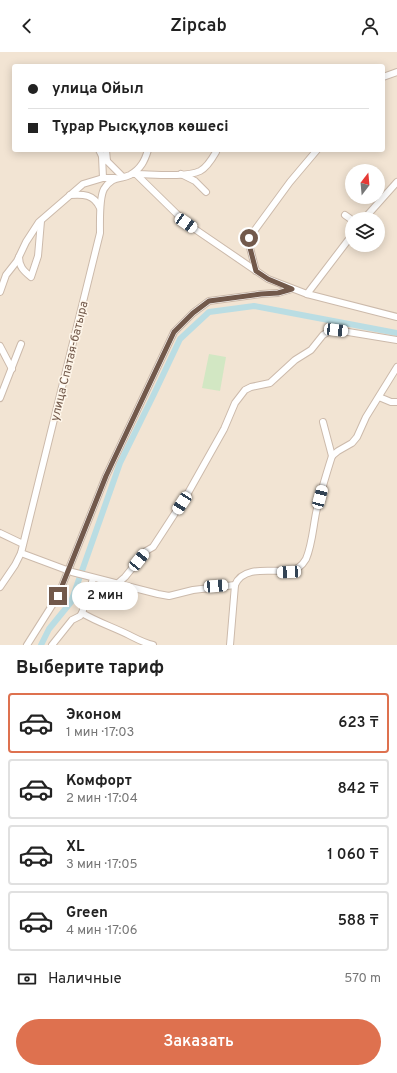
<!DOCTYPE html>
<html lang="ru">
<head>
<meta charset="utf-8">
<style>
	:root { --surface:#fff; --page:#f2f2f2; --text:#222; --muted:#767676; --line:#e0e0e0; --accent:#de714f }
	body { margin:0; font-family:Overpass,sans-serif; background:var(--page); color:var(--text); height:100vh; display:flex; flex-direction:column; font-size:15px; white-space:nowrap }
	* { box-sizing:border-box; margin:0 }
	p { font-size:13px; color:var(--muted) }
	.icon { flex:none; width:22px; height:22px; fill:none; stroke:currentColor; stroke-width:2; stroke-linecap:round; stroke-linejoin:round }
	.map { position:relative; height:593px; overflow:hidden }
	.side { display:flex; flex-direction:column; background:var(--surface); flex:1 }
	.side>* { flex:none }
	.guide { position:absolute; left:12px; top:12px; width:373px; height:88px; border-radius:4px; box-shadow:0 2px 10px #0003; display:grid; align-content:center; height:88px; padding:0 16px; background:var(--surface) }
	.needle { width:26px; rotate:16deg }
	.fabs { position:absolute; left:345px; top:112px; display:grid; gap:8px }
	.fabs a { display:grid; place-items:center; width:40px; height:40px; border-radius:50%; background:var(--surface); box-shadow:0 2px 10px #0003; font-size:20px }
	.end { position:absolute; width:18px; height:18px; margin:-9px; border:5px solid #72594b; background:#fff; box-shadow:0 0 0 2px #fff }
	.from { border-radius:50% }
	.bubble { position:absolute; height:28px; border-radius:14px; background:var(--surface); box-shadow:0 2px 10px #0003; font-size:13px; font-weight:600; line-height:28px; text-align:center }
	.car { position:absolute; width:12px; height:24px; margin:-12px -6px; border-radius:5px; box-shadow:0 0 3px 1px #0007; background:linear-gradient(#fff 24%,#345 0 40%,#fff 0 76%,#345 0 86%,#fff 0) }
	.guide b { display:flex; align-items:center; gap:14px; height:38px; font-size:15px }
	.guide b+b { border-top:1px solid var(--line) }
	.guide i { width:10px; height:10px; background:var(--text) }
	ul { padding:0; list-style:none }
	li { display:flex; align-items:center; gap:12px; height:60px; margin:0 8px 6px; padding:0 8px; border:2px solid var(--line); border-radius:4px }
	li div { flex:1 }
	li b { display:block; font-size:15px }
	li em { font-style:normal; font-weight:600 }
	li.active { border-color:var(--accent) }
	li>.icon { width:36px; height:36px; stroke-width:1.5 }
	h2 { padding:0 16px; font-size:18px; line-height:48px }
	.pay { display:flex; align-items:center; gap:10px; height:44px; padding:0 16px; font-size:15px }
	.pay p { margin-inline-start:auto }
	.cta { display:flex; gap:8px; margin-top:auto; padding:8px 16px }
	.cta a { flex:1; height:46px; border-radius:24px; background:var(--accent); color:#fff; font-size:16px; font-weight:600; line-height:46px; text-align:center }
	header { display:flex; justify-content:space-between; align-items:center; height:52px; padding:0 16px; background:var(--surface); font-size:18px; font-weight:600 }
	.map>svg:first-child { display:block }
	.residential { fill:#f2e4d3; fill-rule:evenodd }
	.green { fill:#d2e7c3 }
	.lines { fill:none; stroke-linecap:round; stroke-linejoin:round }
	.canal { stroke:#badde3; stroke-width:6 }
	.minor-casing { stroke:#ccbaab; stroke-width:8 }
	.minor { stroke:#fff; stroke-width:6 }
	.route { stroke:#72594b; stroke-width:5 }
	.labels { text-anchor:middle; stroke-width:3; stroke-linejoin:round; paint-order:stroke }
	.street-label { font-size:12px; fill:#72594b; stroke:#fef6ea }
</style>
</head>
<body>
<header><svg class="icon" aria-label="back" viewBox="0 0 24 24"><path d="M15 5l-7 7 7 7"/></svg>Zipcab<svg class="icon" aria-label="person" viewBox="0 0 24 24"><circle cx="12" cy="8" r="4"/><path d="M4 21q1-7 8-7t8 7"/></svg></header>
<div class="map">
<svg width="397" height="593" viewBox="0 0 397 593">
	<rect width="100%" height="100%" fill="#fbf2e4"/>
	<path class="residential" d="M0,0H397V593H0ZM14,14H383V98H14ZM352,119H378V145H352ZM352,167H378V193H352Z"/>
	<path class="green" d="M209,302L226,305L220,339L202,336Z"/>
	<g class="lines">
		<path class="canal" d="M41,593L49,577L71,550L120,411L154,342L180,287L209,260L254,254L397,281"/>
		<defs>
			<g id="minor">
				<path d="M383,25L397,20"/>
				<path d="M99,98L102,104L103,126"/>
				<path d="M106,98L107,109"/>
				<path d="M102,104L123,125"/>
				<path d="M134,122C151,122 185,126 200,119C206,116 212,107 216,100"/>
				<path d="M136,122L186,171L268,227L307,242L397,265"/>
				<path d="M181,122L195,129L206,140"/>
				<path d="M70,143C83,142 94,142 100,156"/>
				<path d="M345,163L352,168"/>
				<path d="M364,167L397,130"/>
				<path d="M19,205C19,215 24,219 31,225L38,204L41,169"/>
				<path d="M256,219L249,192V186L290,130L317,98"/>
				<path d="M0,240L6,223L17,209L26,190L39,170L83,132L103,126H115"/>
				<path d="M307,242L352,183"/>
				<path d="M0,294L12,317"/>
				<path d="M379,345L391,350H397"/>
				<path d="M0,346L21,292"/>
				<path d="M323,370L332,404"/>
				<path d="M0,481L23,492"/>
				<path d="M21,501L72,520L158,542L169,544L193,538L235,533"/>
				<path d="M117,532L125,525L146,499L153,495L168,472L188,441L224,377L235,351L245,338L251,335L270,331L295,308L311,298L323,283L328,280L336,278L397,288"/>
				<path d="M0,535L15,513L21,501L100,181C100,171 99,146 104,137C113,123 120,128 130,123C141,117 145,108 148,98"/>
				<path d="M82,561C97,570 113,575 129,583C137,587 144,591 153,593"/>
				<path d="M27,593L58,544L106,424L174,280L193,261L209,249L261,242L278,241L292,237"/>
				<path d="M52,593L72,568L80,564L82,561L93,527"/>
				<path d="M230,593L235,533C243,513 272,520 289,519C297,518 302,514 306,507C312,493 313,476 316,461C320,442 326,423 332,404L338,399L352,391L357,385L366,365L397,315"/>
			</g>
		</defs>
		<use href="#minor" class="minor-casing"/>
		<use href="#minor" class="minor"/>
	</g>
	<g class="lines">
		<path class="route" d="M58,544L106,424L174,280L193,261L209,249L261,242L278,241L292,237L268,227L256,219L249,192V186"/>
	</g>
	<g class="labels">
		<g class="street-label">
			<text transform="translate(69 309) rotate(-76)" y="4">улица Спатая-батыра</text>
		</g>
	</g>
</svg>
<div class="fabs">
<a><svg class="needle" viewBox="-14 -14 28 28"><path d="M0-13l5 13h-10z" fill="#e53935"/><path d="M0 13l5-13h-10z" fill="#767676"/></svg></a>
<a><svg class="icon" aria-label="layers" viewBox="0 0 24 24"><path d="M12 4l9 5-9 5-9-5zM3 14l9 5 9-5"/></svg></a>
</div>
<i class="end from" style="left:249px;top:186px"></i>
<i class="end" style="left:58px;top:544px"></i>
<div class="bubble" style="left:72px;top:530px;width:66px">2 мин</div>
<i class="car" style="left:186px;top:171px;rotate:124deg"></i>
<i class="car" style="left:336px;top:278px;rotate:97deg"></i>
<i class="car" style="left:320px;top:445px;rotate:15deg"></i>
<i class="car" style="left:182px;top:451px;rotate:213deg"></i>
<i class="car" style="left:139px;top:508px;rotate:39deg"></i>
<i class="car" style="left:289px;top:520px;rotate:267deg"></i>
<i class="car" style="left:216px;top:534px;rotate:86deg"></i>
<div class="guide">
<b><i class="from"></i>улица Ойыл</b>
<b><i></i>Тұрар Рысқұлов көшесі</b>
</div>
</div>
<section class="side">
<h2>Выберите тариф</h2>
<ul>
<li class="active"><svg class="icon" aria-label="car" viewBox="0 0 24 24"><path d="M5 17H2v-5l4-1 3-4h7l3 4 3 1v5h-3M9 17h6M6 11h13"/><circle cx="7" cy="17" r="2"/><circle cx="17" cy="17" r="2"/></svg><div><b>Эконом</b><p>1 мин · 17:03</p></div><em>623 ₸</em></li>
<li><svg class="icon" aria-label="car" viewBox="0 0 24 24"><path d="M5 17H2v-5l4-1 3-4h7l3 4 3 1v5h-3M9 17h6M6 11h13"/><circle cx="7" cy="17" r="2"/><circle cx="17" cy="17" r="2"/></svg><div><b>Комфорт</b><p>2 мин · 17:04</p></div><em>842 ₸</em></li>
<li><svg class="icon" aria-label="car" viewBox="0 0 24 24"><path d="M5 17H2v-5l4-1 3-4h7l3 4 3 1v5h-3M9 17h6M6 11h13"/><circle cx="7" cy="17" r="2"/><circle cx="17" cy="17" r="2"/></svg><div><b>XL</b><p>3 мин · 17:05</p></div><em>1 060 ₸</em></li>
<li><svg class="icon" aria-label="car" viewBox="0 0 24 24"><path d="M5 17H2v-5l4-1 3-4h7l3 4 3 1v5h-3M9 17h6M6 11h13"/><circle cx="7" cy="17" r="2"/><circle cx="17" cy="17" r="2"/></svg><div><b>Green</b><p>4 мин · 17:06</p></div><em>588 ₸</em></li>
</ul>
<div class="pay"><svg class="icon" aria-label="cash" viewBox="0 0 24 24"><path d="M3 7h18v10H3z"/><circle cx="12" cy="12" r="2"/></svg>Наличные<p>570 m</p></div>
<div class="cta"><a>Заказать</a></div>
</section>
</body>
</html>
